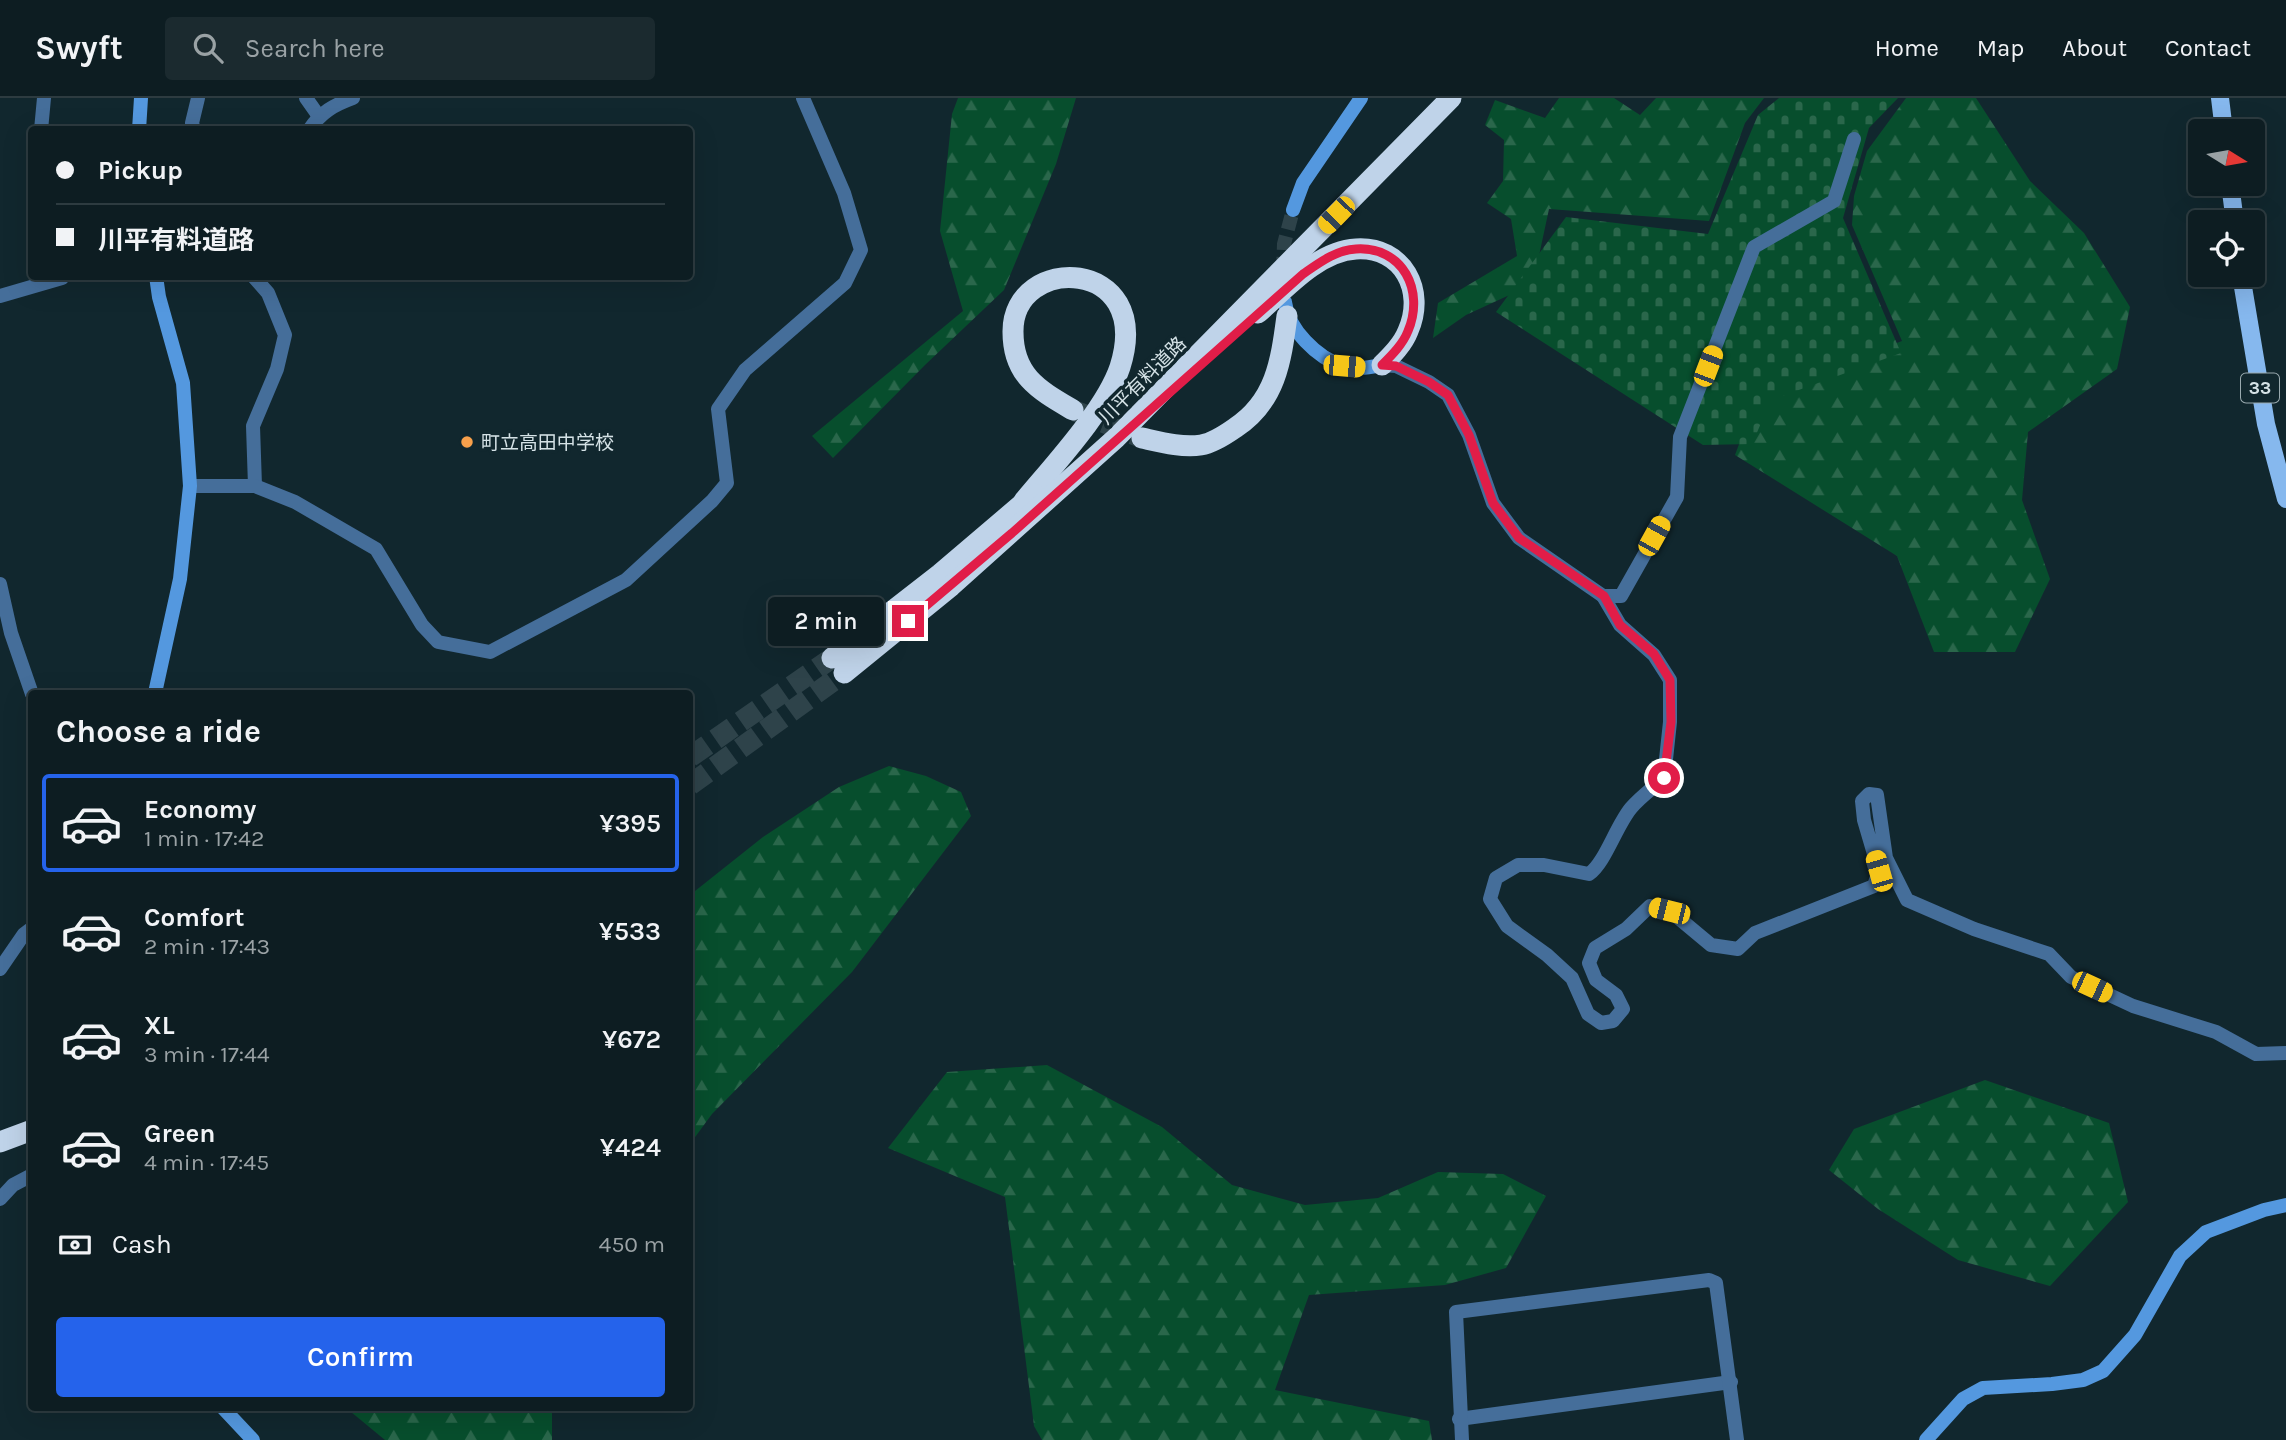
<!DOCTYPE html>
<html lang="en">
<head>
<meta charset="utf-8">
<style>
	:root { --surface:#0d1d22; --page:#1b2a2f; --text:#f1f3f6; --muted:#9aa2a5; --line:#2d3b40; --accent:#2563eb }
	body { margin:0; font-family:Karla,"Noto Sans JP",sans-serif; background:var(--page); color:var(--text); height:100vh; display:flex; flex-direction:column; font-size:26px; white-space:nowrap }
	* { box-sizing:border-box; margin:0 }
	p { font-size:23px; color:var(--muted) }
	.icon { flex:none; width:38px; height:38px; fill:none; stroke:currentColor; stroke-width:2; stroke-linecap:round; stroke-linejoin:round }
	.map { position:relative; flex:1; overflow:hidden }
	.drawer { position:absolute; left:28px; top:592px; width:665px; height:721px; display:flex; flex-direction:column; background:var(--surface); border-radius:7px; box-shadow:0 7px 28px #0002,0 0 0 2px var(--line) }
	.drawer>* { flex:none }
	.banner { position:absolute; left:28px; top:28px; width:665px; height:154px; border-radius:7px; box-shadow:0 7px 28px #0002,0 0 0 2px var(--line); display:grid; align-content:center; height:154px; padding:0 28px; background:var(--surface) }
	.needle { width:46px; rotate:101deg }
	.tools { position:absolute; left:2188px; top:21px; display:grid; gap:14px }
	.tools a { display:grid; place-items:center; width:77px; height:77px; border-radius:7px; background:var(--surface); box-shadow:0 7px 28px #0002,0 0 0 2px var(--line); font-size:35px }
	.end { position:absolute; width:32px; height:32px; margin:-16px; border:9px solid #e11d48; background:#fff; box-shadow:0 0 0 4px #fff }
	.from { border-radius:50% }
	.bubble { position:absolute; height:49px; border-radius:7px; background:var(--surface); box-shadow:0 7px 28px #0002,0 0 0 2px var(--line); font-size:23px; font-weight:600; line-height:49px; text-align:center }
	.car { position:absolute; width:21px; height:42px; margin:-21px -10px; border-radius:9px; box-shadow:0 0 5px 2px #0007; background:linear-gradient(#f5c518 24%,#345 0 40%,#f5c518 0 76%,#345 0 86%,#f5c518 0) }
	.banner b { display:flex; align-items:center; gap:24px; height:66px; font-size:26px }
	.banner b+b { border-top:2px solid var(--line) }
	.banner i { width:18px; height:18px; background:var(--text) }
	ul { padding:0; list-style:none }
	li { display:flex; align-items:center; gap:21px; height:98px; margin:0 14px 10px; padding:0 14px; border:4px solid transparent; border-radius:7px }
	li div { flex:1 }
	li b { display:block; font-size:26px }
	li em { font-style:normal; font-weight:600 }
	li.active { border-color:var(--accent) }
	li>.icon { width:63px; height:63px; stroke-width:1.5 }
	h2 { padding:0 28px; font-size:32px; line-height:84px }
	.pay { display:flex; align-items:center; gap:18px; height:77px; padding:0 28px; font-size:26px }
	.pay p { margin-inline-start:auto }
	.primary-button { display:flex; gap:14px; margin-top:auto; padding:14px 28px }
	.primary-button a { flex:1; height:80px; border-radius:7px; background:var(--accent); color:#fff; font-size:28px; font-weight:600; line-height:80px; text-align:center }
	header { display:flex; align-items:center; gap:42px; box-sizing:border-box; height:98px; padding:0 35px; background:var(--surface); border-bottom:2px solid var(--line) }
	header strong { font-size:33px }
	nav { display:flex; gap:38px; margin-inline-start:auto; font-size:24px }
	.search { width:490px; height:63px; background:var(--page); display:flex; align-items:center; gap:18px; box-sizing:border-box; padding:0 24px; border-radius:7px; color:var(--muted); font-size:26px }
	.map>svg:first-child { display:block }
	.forest { fill:url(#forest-firs) }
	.cemetery { fill:url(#cemetery-stones) }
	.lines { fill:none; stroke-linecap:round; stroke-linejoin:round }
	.secondary-tunnel { stroke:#2e434a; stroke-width:14; stroke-dasharray:14 7; stroke-linecap:butt }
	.highway-tunnel { stroke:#2e434a; stroke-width:21; stroke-dasharray:21 10; stroke-linecap:butt }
	.street { stroke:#456e9a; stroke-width:14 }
	.secondary { stroke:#5498df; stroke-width:14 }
	.primary { stroke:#86b8ee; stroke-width:18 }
	.highway { stroke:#bfd3e9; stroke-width:21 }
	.route { stroke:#e11d48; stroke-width:9 }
	.poi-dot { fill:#f8a04b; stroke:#11272e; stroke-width:2.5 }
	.labels { text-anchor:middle; stroke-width:7; stroke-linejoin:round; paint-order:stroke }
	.shield { fill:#11272e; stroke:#9aaaaf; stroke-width:2 }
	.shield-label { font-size:18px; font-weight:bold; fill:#d5e2e6 }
	.street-label { font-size:19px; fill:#d5e2e6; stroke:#11272e }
	.poi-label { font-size:19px; fill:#d5e2e6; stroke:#11272e; text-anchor:start }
</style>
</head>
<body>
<header>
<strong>Swyft</strong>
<div class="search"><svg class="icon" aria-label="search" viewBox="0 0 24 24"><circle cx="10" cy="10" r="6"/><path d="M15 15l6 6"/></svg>Search here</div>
<nav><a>Home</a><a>Map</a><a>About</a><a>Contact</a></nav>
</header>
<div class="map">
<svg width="2286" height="1342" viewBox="0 0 2286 1342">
	<defs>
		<pattern id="forest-firs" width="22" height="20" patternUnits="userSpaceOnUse" patternTransform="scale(1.75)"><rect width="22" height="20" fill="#074e2d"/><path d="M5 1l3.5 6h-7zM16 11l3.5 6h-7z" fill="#2a674b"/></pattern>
		<pattern id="cemetery-stones" width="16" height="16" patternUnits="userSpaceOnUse" patternTransform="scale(1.75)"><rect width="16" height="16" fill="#074e2d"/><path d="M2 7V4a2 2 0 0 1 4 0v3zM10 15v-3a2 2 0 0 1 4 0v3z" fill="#2a674b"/></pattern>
	</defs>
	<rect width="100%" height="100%" fill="#11272e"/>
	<g class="forest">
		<path d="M958,0H1076L1056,66L1004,192L925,267L833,360L812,338L963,213L940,133L952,16Z"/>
		<path d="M1559,0H1614L1640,17L1656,0H1764L1745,25L1709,123L1549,111L1537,167L1516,194L1466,217L1433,240L1438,205L1517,158L1511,121L1487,105L1503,83L1504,42L1485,27L1495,2L1545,20Z"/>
		<path d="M1906,0H1976L2030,83L2084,135L2130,209L2117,271L2028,334L2022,402L2050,481L2015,554H1934L1897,458L1735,357L1757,298L1902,243L1852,127L1854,98L1867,53Z"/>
		<path d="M889,668L926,678L961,694L971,718L852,874L712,1016L690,1046V797L763,739L839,689Z"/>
		<path d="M1047,967L1162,1029L1232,1087L1305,1107L1378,1100L1438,1074L1503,1076L1546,1098L1506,1170L1445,1187L1309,1197L1275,1292L1429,1323L1432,1342H1042L1034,1328L1005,1099L888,1050L947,974Z"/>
		<path d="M1985,982L2109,1025L2128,1104L2050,1188L1958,1162L1878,1111L1829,1072L1854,1031Z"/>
		<path d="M345,1309H552V1342H385Z"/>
	</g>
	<path class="cemetery" d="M1779,0H1898L1869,30L1843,120L1901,255L1771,302L1752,346L1703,347L1496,214L1566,119L1708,136L1758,17Z"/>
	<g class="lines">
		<path class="secondary-tunnel" d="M1283,173L1284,146L1293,112"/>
		<g class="highway-tunnel">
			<path d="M1075,313L1140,339"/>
			<path d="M690,659L832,560"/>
			<path d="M690,687L844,575"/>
		</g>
		<g class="street">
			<path d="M306,0L318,17"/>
			<path d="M41,32L44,0"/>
			<path d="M194,32L192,25L198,0"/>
			<path d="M309,32C321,14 334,7 353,0"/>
			<path d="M253,178L268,195L285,237L277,271L253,328L255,388"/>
			<path d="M0,198L62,180V178"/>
			<path d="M1382,267L1396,268L1429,284L1448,297L1469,337L1493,405L1519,440L1603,498H1621L1677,399L1680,339L1754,149L1834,103L1854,41"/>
			<path d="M190,388H255L295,404L376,451L422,527L438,544L490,554L626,482L712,403L727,385L718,311L745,272L845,185L861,152L844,95L803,0"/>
			<path d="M0,486L11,535L32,596"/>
			<path d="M1603,498L1620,527L1654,557L1670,582V624L1664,680C1653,690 1640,699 1631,710C1616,728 1605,765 1589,776L1544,767H1518L1496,780L1490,801L1507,828L1547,857L1572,880L1588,916L1601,925L1613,923L1623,911L1616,897L1596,882L1589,865L1595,850L1626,831L1650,808L1669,812L1711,847L1738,851L1755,835L1874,788L1879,773L1864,722L1862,703L1869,696L1877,697L1886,760L1907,802L1974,831L2049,856L2071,879L2133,908L2216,934L2256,956L2286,955"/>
			<path d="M0,871L24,836L32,830"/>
			<path d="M0,1101L13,1087L32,1077"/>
			<path d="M1459,1321L1731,1284"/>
			<path d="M1462,1342L1456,1214L1709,1182L1716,1185L1737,1342"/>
		</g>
		<g class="secondary">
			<path d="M139,32L141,0"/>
			<path d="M1293,112L1303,85L1361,0"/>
			<path d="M1285,204C1288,231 1317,260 1343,268C1356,272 1370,269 1382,267"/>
			<path d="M155,595L180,481L190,388L183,285L159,199L156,178"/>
			<path d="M222,1309L253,1342"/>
			<path d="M1926,1342L1963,1301L1983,1290L2052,1286L2083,1282L2103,1273L2135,1237L2180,1158L2206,1134L2264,1112L2286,1107"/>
		</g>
		<g class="primary">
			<path d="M2220,0L2224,33"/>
			<path d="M2230,86L2235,124"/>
			<path d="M2241,177L2266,326L2286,401"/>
		</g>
		<g class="highway">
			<path d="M1258,215C1285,191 1318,153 1356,151C1403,148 1426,193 1408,233C1403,246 1392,257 1382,267"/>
			<path d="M1142,340C1160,344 1182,350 1201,347C1213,345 1225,337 1235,330C1276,303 1281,263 1287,218"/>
			<path d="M1024,403C1053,368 1106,311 1120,269C1155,158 1012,155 1013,234C1013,278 1039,292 1073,312"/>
			<path d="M832,560L940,476L1034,396"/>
			<path d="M844,575L951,488L1116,340L1451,0"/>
			<path d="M0,1044L32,1032"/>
		</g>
	</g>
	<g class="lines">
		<path class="route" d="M908,523L1012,435L1303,176C1319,165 1336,152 1356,151C1403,148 1425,193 1408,233C1403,246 1392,257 1382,267L1396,268L1429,284L1448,297L1469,337L1493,405L1519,440L1604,498L1620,527L1654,556L1670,582L1671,624L1664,680"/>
	</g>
	<circle class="poi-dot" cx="467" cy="344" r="7"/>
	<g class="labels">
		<rect class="shield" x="2241" y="275.5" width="38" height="29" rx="5"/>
		<g class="shield-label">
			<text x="2260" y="296">33</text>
		</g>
		<g class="street-label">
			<text transform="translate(1142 282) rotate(-45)" y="7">川平有料道路</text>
		</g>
		<g class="poi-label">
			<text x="481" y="351">町立高田中学校</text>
		</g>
	</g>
</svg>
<div class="tools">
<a><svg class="needle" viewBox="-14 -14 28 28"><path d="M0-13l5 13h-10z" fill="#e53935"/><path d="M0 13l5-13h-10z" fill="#9aa2a5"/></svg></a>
<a><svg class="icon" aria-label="locate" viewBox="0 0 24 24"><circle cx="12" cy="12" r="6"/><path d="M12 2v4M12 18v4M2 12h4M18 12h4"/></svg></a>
</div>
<i class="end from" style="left:1664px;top:680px"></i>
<i class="end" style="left:908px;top:523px"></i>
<div class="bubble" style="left:768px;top:499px;width:116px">2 min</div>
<i class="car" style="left:1336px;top:117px;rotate:224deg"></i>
<i class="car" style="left:1344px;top:268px;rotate:95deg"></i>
<i class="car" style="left:1708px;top:268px;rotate:21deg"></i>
<i class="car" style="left:1654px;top:438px;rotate:29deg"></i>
<i class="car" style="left:1879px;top:773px;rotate:344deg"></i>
<i class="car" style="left:1669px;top:813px;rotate:284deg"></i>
<i class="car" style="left:2092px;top:889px;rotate:115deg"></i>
<div class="banner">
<b><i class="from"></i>Pickup</b>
<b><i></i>川平有料道路</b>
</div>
<section class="drawer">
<h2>Choose a ride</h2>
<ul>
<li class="active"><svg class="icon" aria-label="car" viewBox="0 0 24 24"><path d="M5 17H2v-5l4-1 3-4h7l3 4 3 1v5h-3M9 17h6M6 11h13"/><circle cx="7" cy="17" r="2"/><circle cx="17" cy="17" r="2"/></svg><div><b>Economy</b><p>1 min · 17:42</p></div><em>¥395</em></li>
<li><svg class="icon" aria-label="car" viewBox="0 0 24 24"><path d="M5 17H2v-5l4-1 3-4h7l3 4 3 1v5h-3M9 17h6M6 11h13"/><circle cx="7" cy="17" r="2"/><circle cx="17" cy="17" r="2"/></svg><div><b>Comfort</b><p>2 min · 17:43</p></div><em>¥533</em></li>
<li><svg class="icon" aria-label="car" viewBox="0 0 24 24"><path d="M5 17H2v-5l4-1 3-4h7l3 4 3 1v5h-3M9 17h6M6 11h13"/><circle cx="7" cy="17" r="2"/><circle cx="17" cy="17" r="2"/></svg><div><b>XL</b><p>3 min · 17:44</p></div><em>¥672</em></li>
<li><svg class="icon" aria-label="car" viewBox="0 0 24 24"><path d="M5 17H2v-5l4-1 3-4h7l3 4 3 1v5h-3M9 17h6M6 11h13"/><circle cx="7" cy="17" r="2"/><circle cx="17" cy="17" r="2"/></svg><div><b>Green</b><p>4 min · 17:45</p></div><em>¥424</em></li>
</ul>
<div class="pay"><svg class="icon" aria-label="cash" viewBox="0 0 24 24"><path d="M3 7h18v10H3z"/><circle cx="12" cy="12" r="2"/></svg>Cash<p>450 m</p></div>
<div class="primary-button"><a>Confirm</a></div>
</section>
</div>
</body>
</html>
